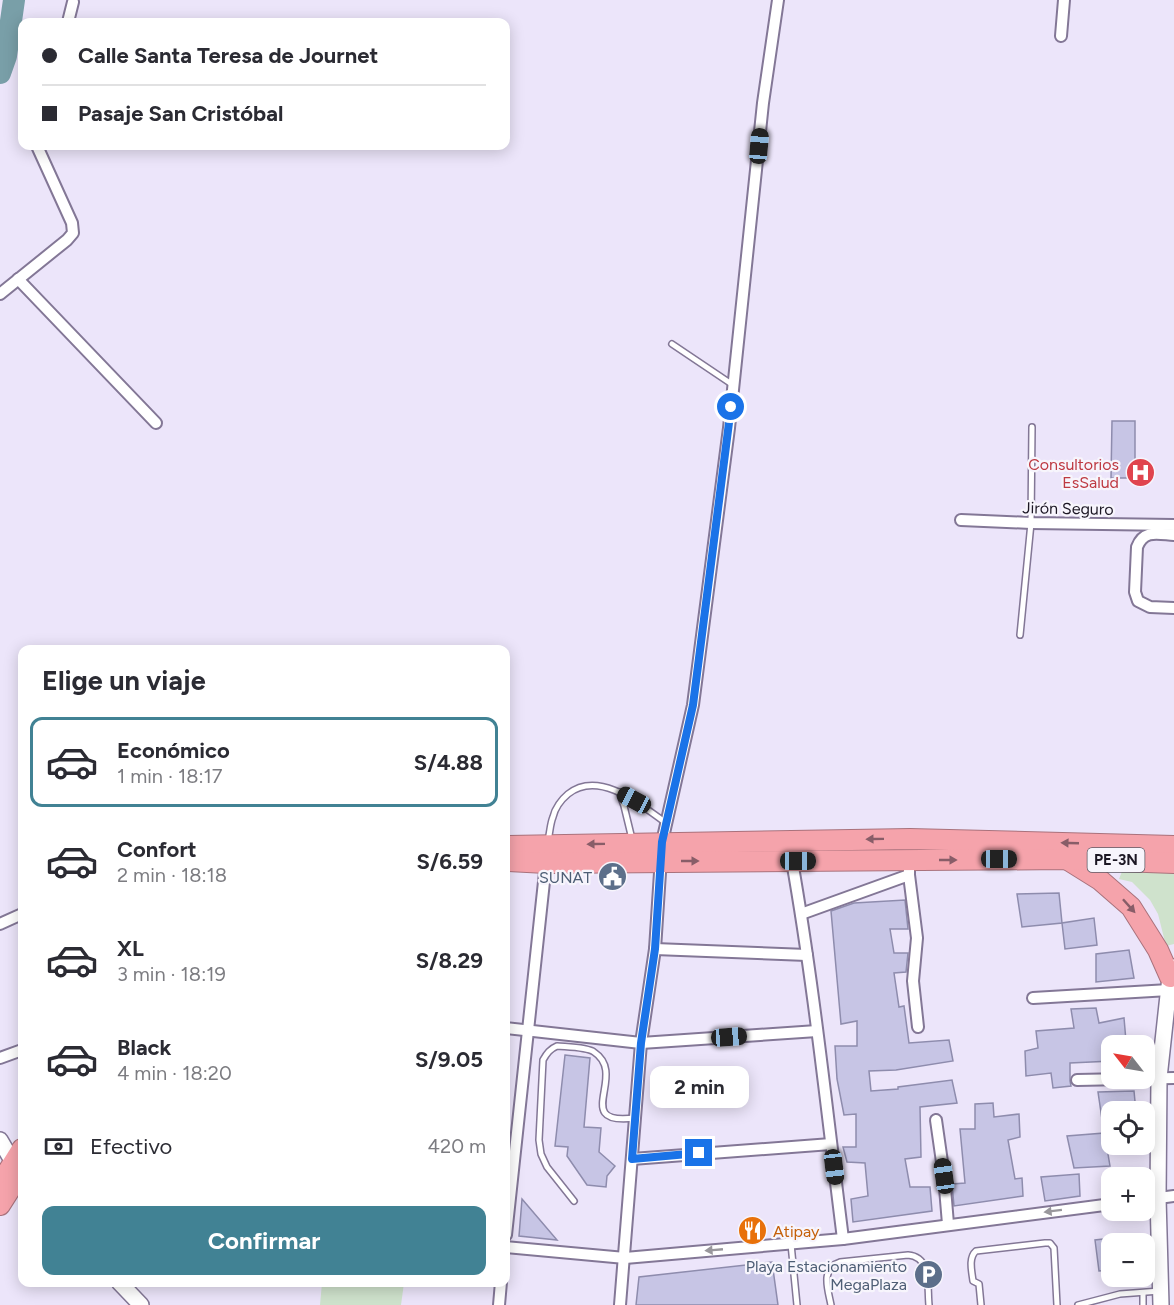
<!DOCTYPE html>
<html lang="es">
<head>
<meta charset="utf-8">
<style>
	:root { --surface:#fff; --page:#f2f2f3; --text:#2b2b33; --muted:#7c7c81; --line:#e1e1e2; --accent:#418294 }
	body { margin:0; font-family:Figtree,sans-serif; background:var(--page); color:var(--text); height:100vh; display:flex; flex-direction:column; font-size:22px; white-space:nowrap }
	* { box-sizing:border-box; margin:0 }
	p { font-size:20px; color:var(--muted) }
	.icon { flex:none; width:33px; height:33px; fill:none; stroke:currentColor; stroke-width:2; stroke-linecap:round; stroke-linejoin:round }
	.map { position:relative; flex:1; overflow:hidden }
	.sheet { position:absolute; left:18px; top:645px; width:492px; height:642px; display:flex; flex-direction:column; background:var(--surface); border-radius:12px; box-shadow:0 3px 15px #0003 }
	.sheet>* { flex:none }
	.top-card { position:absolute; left:18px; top:18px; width:492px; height:132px; border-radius:12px; box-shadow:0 3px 15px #0003; display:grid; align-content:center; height:132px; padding:0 24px; background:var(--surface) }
	.needle { width:39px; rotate:301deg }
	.controls { position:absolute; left:1101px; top:1035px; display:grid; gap:12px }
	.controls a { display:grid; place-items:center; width:54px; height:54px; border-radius:12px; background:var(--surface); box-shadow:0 3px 15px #0003; font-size:30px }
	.end { position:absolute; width:27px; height:27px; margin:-14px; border:8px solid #1a73e8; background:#fff; box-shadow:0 0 0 3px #fff }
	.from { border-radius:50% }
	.bubble { position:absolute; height:42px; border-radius:12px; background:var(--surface); box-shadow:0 3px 15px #0003; font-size:20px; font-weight:700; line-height:42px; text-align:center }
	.car { position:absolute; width:18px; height:36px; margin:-18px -9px; border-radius:8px; box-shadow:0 0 4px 2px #0007; background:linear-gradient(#222 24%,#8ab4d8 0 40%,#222 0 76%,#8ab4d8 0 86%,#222 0) }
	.top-card b { display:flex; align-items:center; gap:21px; height:57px; font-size:22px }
	.top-card b+b { border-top:2px solid var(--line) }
	.top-card i { width:15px; height:15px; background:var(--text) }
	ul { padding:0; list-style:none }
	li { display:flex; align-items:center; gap:18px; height:90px; margin:0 12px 9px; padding:0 12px; border:3px solid transparent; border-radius:12px }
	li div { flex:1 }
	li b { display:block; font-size:22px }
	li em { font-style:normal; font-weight:700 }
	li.selected { border-color:var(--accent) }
	li>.icon { width:54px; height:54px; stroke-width:1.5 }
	h2 { padding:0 24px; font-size:27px; line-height:72px }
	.pay { display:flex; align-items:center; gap:15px; height:66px; padding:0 24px; font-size:22px }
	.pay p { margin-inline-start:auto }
	.button { display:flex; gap:12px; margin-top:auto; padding:12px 24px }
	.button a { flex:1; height:69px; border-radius:12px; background:var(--accent); color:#fff; font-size:24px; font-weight:700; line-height:69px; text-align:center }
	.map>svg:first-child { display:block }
	.green { fill:#cfe2cc }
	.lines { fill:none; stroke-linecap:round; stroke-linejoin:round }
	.river { stroke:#799fa8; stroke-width:22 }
	.building { fill:#c7c5e5; stroke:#8e8cad; stroke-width:1.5 }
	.lane-casing { stroke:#837796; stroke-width:8 }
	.street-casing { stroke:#837796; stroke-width:14 }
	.secondary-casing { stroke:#837796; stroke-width:18 }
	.highway-casing { stroke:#a9727c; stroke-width:22 }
	.lane { stroke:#fff; stroke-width:5 }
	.street { stroke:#fff; stroke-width:10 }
	.secondary { stroke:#fff; stroke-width:15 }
	.highway { stroke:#f5a3ab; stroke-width:20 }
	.oneway { fill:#885d68 }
	.oneway2 { fill:#99979c }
	.route { stroke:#1a73e8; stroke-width:8 }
	.labels { text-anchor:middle; stroke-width:4.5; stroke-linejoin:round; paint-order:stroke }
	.shield { fill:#f7f5fc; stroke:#5e5a65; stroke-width:1.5 }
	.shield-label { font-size:15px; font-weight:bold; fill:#1c1724 }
	.health-label { font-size:16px; fill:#be3a42; stroke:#f7f5fc; text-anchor:end }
	.street-label { font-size:16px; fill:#1c1724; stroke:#f7f5fc }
	.service-label { font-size:16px; fill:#4e5e75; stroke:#f7f5fc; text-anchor:end }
	.food-label { font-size:16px; fill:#c56008; stroke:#f7f5fc; text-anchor:start }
</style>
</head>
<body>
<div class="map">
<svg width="1174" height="1305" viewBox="0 0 1174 1305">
	<rect width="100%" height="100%" fill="#ece5fa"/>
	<g class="green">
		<path d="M1123,869L1174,873V944L1166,946L1158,914L1150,900L1132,882L1119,879Z"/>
		<path d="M322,1283H404L401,1305H320Z"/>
	</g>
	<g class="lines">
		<path class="river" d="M0,73L6,56L14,0"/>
	</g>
	<g class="building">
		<path d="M1112,421H1135V478H1111Z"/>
		<path d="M1059,893L1062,923L1022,927L1017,894Z"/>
		<path d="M905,900L908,929H890L894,953H908L906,972L894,973L899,1007L904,1006L909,1043L949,1040L953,1061L896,1070L869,1071L871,1091L898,1089V1087L952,1080L957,1103L920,1107L921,1157L905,1159L910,1187H930L932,1211L853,1222L851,1199L868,1196L865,1163L847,1162L843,1147H856V1114L844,1115L837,1079L835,1046H857V1021L841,1024L831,911L854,903Z"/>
		<path d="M1094,918L1097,945L1065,949L1062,923Z"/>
		<path d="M1129,950L1134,978L1096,982V954Z"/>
		<path d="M1096,1008L1099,1023L1124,1018L1126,1041L1117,1040L1118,1046H1112V1061L1070,1063V1081L1071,1086L1053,1088L1051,1073L1026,1076L1025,1051L1038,1048L1036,1031L1074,1028L1071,1009Z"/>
		<path d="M565,1055L590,1058L584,1127L601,1128L599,1152L615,1166L607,1176L606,1187L587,1185L567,1156L568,1147L555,1146Z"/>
		<path d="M1134,1091L1136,1112H1112V1141L1106,1142L1110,1166L1074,1168L1067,1136L1104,1133L1098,1092Z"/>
		<path d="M993,1103L994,1117L1019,1114L1020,1137L1008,1140L1015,1179L1022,1178L1023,1196L954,1206L952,1184L965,1183L960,1129H975V1104Z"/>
		<path d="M1079,1174L1080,1196L1045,1201L1041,1177Z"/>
		<path d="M522,1199L557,1240L519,1236Z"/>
		<path d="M1112,1238V1270L1099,1271L1095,1240Z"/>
		<path d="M772,1262L778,1305H636L639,1277Z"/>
	</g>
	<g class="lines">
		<defs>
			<g id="lane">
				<path d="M672,344L733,385"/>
				<path d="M1020,635L1031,523L1032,427"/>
				<path d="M619,792L624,806L632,839"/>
				<path d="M548,840C550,833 550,824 553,817C555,808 562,799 568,794C599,769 641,805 666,823"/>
				<path d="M574,1201L547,1167L541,1154L539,1140L543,1060C547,1053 550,1049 557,1046C567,1047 587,1047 594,1052C629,1075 570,1126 635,1118"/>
				<path d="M791,1244L797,1305"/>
				<path d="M1143,1293V1305"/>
				<path d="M831,1305C828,1289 820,1269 840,1262L908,1255C932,1257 927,1286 929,1305"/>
				<path d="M981,1305L979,1284L973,1281C972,1272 968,1258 976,1251L1045,1243H1050L1054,1248L1057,1305"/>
				<path d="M1078,1305L1120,1294L1160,1291"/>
			</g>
			<g id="street">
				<path d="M68,22L73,2"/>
				<path d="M1061,36L1064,0"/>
				<path d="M18,279L156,423"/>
				<path d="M0,294L67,240L73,233L72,223L37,146"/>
				<path d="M961,520L1031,523L1174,525"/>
				<path d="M1174,535C1158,534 1144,529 1137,547L1135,592L1138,601L1150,607L1174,608"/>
				<path d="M909,857V875L917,938L913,981L918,1027"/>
				<path d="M792,861C814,986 827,1113 843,1239"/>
				<path d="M801,914L909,875"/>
				<path d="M0,924L22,914"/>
				<path d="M655,949L807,955"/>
				<path d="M1033,998L1169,990"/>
				<path d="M506,1028L641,1043L817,1031"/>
				<path d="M0,1058L22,1050"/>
				<path d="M1077,1080L1174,1078"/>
				<path d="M936,1120L944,1176L948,1224"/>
				<path d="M632,1159L831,1144"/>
				<path d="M1144,1200L1174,1196"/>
				<path d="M506,1235L546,863"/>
				<path d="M506,1247L625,1258L843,1239L1112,1204"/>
				<path d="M499,1305L501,1282"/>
				<path d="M620,1305L641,1043L655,949L662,842L693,705L729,428L763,103L778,0"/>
			</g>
			<g id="secondary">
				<path d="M0,1140L17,1169"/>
				<path d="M119,1282L141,1305"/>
				<path d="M1161,1305L1158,1198L1159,1078L1170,977L1173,967"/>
			</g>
			<g id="highway">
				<path d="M506,846L910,839L1174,846"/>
				<path d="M1068,860L1100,880L1131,907L1158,950L1170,977"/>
				<path d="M506,861L546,863L1066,859L1174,863"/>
				<path d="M0,1184L22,1149"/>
				<path d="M0,1205L19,1175"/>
			</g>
		</defs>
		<use href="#lane" class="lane-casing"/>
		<use href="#street" class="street-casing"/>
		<use href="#secondary" class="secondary-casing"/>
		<use href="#highway" class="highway-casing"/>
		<use href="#lane" class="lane"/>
		<use href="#street" class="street"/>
		<use href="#secondary" class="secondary"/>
		<use href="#highway" class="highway"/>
	</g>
	<defs><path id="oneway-solid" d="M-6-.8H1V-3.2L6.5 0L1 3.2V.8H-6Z" transform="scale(1.5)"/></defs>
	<g class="oneway">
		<use href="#oneway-solid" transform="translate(875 839) rotate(179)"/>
		<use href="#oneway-solid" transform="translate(1070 843) rotate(-178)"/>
		<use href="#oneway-solid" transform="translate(596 844) rotate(179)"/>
		<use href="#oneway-solid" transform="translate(948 860)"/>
		<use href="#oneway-solid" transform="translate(690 861)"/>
		<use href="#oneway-solid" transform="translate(1129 906) rotate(48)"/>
	</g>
	<g class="oneway2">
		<use href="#oneway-solid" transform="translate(1053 1211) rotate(173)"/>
		<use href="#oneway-solid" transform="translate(714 1250) rotate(175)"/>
	</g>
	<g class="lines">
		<path class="route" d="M699,1153L632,1159L641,1043L655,949L662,842L693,705L731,407"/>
	</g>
	<defs>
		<symbol id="hospital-disc" viewBox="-11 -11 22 22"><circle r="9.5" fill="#e0444e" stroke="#f7f5fc"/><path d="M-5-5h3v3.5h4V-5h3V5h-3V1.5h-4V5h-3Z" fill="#fff"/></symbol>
		<symbol id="civic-disc" viewBox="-11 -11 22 22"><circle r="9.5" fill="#5c6f8a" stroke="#f7f5fc"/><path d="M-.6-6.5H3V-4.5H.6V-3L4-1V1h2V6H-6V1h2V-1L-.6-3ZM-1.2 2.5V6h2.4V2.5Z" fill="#fff"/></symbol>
		<symbol id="restaurant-disc" viewBox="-11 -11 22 22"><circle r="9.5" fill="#e8710a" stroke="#f7f5fc"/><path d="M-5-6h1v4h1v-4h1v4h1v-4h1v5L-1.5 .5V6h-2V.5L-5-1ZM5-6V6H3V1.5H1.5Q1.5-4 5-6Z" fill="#fff"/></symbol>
		<symbol id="parking-disc" viewBox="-11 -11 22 22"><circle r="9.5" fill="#5c6f8a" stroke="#f7f5fc"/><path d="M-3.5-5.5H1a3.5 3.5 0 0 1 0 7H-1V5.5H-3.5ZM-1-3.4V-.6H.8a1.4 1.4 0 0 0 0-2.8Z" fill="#fff"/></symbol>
	</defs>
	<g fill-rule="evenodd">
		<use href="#hospital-disc" x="1124" y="456" width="33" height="33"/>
		<use href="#civic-disc" x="596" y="860" width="33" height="33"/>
		<use href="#restaurant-disc" x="736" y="1214" width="33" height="33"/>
		<use href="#parking-disc" x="912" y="1258" width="33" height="33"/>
	</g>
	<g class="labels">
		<rect class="shield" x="1087.5" y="848" width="57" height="24" rx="4.5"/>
		<g class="shield-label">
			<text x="1116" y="865">PE-3N</text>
		</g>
		<g class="health-label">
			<text x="1119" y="470">Consultorios<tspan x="1119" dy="18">EsSalud</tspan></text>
		</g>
		<g class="street-label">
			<text transform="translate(1068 508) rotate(1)" y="6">Jirón Seguro</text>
		</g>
		<g class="service-label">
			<text x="592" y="883">SUNAT</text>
			<text x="907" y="1272">Playa Estacionamiento<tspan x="907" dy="18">MegaPlaza</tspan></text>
		</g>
		<g class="food-label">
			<text x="773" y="1237">Atipay</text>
		</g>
	</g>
</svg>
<div class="controls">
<a><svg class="needle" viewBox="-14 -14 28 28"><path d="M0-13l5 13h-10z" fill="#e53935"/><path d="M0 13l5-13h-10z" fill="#7c7c81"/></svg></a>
<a><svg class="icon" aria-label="locate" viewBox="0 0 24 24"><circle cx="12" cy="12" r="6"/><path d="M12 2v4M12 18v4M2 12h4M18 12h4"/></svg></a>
<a>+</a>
<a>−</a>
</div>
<i class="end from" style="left:731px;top:407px"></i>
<i class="end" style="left:699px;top:1153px"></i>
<div class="bubble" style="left:650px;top:1066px;width:99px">2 min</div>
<i class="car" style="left:759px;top:146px;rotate:5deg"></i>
<i class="car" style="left:634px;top:800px;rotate:298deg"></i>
<i class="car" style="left:999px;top:859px;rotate:90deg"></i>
<i class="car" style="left:798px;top:861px;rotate:90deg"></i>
<i class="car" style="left:729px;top:1037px;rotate:86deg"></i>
<i class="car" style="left:834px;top:1167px;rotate:173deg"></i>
<i class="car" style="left:944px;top:1176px;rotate:352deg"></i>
<div class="top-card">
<b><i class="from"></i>Calle Santa Teresa de Journet</b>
<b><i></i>Pasaje San Cristóbal</b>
</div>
<section class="sheet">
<h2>Elige un viaje</h2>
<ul>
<li class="selected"><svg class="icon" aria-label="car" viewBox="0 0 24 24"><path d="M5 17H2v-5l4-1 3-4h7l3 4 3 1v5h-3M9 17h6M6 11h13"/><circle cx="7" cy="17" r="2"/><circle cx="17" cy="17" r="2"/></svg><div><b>Económico</b><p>1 min · 18:17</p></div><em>S/4.88</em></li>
<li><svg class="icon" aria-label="car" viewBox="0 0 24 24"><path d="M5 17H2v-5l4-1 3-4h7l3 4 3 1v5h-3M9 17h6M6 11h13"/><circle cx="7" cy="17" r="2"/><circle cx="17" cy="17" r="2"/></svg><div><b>Confort</b><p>2 min · 18:18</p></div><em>S/6.59</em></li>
<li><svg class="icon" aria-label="car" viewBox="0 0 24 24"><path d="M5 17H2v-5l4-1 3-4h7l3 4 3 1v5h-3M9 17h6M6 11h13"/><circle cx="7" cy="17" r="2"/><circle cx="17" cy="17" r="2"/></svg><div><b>XL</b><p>3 min · 18:19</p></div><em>S/8.29</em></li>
<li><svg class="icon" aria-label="car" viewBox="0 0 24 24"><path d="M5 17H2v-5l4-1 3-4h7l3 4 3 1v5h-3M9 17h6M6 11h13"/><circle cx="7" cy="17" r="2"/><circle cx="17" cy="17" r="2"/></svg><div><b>Black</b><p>4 min · 18:20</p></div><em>S/9.05</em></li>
</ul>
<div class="pay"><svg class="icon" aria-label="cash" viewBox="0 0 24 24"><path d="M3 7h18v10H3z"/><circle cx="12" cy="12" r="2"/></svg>Efectivo<p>420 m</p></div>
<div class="button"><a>Confirmar</a></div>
</section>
</div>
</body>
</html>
